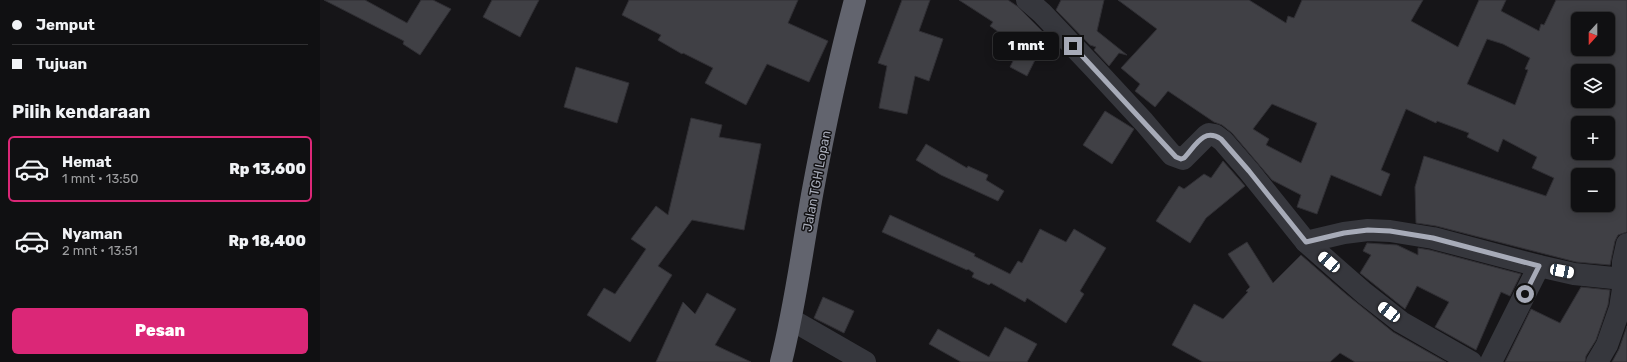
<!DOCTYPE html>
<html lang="id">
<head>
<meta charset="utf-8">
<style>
	:root { --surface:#101012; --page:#19191b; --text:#f1f3f6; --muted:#9c9d9f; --line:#303032; --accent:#db2777 }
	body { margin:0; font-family:Rubik,sans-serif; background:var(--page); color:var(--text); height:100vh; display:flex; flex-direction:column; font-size:15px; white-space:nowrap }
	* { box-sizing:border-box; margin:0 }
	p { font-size:13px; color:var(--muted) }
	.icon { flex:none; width:22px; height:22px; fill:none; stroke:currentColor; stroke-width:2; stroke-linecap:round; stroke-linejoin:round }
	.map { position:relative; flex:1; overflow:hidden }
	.sheet { display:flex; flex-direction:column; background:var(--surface); width:320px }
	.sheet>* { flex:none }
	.banner { display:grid; align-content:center; height:88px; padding:0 12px; background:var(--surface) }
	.needle { width:26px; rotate:201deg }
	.fabs { position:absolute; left:1251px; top:12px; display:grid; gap:8px }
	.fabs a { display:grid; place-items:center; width:44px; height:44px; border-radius:6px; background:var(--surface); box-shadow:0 2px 10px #0003,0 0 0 1px var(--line); font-size:20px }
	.end { position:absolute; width:18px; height:18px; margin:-9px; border:5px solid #a7abb8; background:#111; box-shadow:0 0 0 2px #111 }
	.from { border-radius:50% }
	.bubble { position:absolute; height:28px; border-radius:6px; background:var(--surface); box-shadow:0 2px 10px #0003,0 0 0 1px var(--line); font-size:13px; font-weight:800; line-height:28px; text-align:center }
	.car { position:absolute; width:12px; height:24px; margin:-12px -6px; border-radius:5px; box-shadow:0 0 3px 1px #0007; background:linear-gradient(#fff 24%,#345 0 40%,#fff 0 76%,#345 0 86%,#fff 0) }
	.banner b { display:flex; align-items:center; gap:14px; height:38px; font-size:15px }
	.banner b+b { border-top:1px solid var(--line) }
	.banner i { width:10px; height:10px; background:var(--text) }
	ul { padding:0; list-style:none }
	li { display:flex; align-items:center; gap:12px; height:66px; margin:0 8px 6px; padding:0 4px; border:2px solid transparent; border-radius:6px }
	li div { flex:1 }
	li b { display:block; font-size:15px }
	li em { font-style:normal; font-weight:800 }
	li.selected { border-color:var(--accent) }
	li>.icon { width:36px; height:36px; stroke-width:1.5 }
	h2 { padding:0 12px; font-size:18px; line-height:48px }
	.cta { display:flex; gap:8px; margin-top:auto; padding:8px 12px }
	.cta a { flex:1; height:46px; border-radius:6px; background:var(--accent); color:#fff; font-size:16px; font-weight:800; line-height:46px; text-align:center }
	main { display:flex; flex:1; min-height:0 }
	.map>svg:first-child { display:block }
	.building { fill:#404045; stroke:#302f34; fill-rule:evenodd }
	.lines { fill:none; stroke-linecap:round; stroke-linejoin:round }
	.minor { stroke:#36373d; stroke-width:22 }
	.highway { stroke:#62646e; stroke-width:22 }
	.route { stroke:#a7abb8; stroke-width:5 }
	.labels { text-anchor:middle; stroke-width:3; stroke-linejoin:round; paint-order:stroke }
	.street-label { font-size:13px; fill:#a7abb8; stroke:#111012 }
</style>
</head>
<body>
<main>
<section class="sheet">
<div class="banner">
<b><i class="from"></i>Jemput</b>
<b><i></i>Tujuan</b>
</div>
<h2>Pilih kendaraan</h2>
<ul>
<li class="selected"><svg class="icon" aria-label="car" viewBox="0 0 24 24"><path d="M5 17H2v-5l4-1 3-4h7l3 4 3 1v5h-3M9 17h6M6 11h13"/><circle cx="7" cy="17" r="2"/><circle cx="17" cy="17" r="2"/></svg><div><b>Hemat</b><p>1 mnt · 13:50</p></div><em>Rp 13,600</em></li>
<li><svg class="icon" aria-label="car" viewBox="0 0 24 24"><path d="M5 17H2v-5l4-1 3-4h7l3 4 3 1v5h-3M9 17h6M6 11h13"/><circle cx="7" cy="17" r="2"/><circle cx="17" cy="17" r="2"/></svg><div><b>Nyaman</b><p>2 mnt · 13:51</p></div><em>Rp 18,400</em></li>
</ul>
<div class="cta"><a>Pesan</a></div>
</section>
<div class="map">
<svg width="1307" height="362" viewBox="0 0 1307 362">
	<rect width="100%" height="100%" fill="#161518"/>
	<g class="building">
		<path d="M4,0H45L87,23L101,0H113L131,9L100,55L83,44L84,41Z"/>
		<path d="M172,0H219L200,37L163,17Z"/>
		<path d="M309,0H478L468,23L508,41L489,82L447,64L426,105L385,83L393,68L363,53L362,54L338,40L341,35L302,15Z"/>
		<path d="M582,0H610L599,31L623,39L609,81L595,76L587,114L559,108L567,66L558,63Z"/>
		<path d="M639,0H688L697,6L727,36L707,76L690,67L700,47L670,26L673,22Z"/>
		<path d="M741,0H784L777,31L807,55L799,53L789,66L774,50L776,47L770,45L736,10Z"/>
		<path d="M798,0H929L966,23L968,16L974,18L982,0H1103L1091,21L1138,47L1159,0H1186L1181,11L1219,31L1221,24L1224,25L1236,0H1307V232L1298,235L1295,241L1290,265L1256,262L1116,226L1096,223L1095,187L1104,156L1226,196L1234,178L1212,168L1217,157L1183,139L1178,152L1147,137L1149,133L1117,121L1116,123L1086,109L1061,170L1070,174L1061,196L1011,175L997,214L977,207L981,195L952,180L912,133L902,125L894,122L848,91L835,107L815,91L820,84L801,68L837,29ZM1258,19H1288V49H1258ZM1167,39L1183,44L1210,58L1205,69L1208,70L1195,105L1147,84ZM1258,71H1288V101H1258ZM952,104L997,123L981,163L946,145L949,139L933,129ZM1258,123H1288V153H1258ZM1258,175H1288V205H1258Z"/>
		<path d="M256,67L309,83L297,123L244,107Z"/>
		<path d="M785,111L814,129L792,164L763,145Z"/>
		<path d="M371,118L402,125L399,137L441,144L424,230L372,220L338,266L352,275L310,342L267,315L284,288L295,294L326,249L311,239L336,206L348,215Z"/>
		<path d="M606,144L647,168L648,166L668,175L666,180L684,191L678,201L621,175L596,160Z"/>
		<path d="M903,161L925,186L886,218L870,243L836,221L859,186L864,189L884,174L891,178Z"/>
		<path d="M570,215L655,254L654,256L690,274L698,261L702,263L720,229L746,242L754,229L786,248L760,291L764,294L746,323L707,298L705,302L671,283L669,285L652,277L654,273L648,269L647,270L562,232Z"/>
		<path d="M927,242L953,283L981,255L1026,294L1073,332L1126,362H1035L1020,353L1010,362H883L852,345L874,304L903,319L928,292L926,291L930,287L908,254Z"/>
		<path d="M1047,243L1077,245L1098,255V248L1110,250L1201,274L1190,296L1181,292L1156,350L1115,327L1129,302L1097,286L1085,309L1040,273L1051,255L1043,251Z"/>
		<path d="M1261,287L1290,290L1288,305L1276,340L1266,356L1265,362H1185L1211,309L1240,323Z"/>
		<path d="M387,293L416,309L395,345L431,362H336L363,302L375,314Z"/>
		<path d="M503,297L534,311L524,333L494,318Z"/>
		<path d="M1307,326V362H1292L1299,349Z"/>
		<path d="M685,327L717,344L707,362H641L609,344L618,329L669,357Z"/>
	</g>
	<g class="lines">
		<g class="minor">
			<path d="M707,0L722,13L774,68L824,122L852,155L863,159L886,136L889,134L895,135L903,141L929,171L986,242L1044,293L1081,322L1151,362"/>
			<path d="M986,242L1024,233L1048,230L1070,231L1113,238L1219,266L1254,274L1303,279"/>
			<path d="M472,320L545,362"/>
			<path d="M1171,362L1219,266"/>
			<path d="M1277,362L1287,345L1300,308L1303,289V262L1307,244"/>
		</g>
		<path class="highway" d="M461,362C475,307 482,251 492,195C504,130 518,64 535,0"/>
	</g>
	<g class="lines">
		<path class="route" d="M753,46L856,157L861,159L864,158C875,147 883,127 901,139L929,171L986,242L1024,233L1048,230L1070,231L1113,238L1219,266L1205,294"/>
	</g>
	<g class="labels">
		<g class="street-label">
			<text transform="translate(496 181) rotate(-79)" y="5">Jalan TGH Lopan</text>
		</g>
	</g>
</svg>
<div class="fabs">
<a><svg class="needle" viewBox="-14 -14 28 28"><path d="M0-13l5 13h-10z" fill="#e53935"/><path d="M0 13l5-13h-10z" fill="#9c9d9f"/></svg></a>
<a><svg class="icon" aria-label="layers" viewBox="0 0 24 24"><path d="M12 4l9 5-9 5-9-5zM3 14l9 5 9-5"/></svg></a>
<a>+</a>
<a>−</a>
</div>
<i class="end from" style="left:1205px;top:294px"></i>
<i class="end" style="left:753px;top:46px"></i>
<div class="bubble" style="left:673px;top:32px;width:66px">1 mnt</div>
<i class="car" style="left:1009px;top:262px;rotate:311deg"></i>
<i class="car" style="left:1242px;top:271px;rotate:101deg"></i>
<i class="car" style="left:1069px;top:312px;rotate:308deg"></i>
</div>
</main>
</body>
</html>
